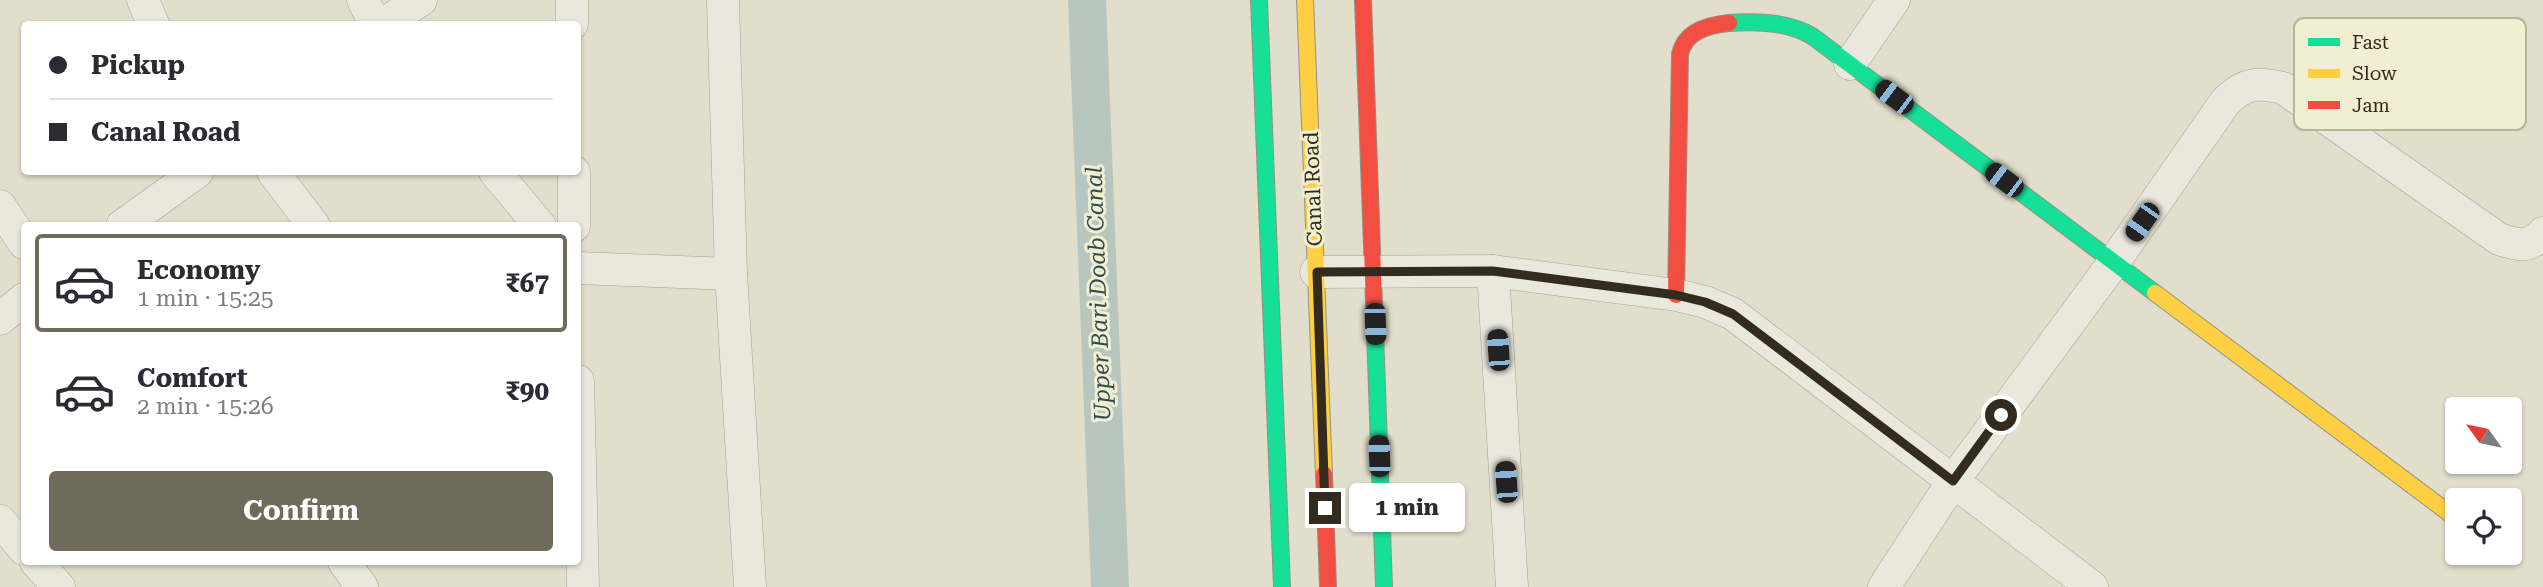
<!DOCTYPE html>
<html lang="en">
<head>
<meta charset="utf-8">
<style>
	:root { --surface:#fff; --page:#f7f7f7; --text:#2b2b33; --muted:#7c7c81; --line:#e1e1e2; --accent:#706a5b }
	body { margin:0; font-family:"Roboto Serif",serif; background:var(--page); color:var(--text); height:100vh; display:flex; flex-direction:column; font-size:26px; white-space:nowrap }
	* { box-sizing:border-box; margin:0 }
	p { font-size:23px; color:var(--muted) }
	.icon { flex:none; width:38px; height:38px; fill:none; stroke:currentColor; stroke-width:2; stroke-linecap:round; stroke-linejoin:round }
	.map { position:relative; flex:1; overflow:hidden }
	.drawer { position:absolute; left:21px; top:222px; width:560px; height:343px; display:flex; flex-direction:column; background:var(--surface); border-radius:7px; box-shadow:0 2px 5px #0004 }
	.drawer>* { flex:none }
	.guide { position:absolute; left:21px; top:21px; width:560px; height:154px; border-radius:7px; box-shadow:0 2px 5px #0004; display:grid; align-content:center; height:154px; padding:0 28px; background:var(--surface) }
	.needle { width:46px; rotate:303deg }
	.controls { position:absolute; left:2445px; top:397px; display:grid; gap:14px }
	.controls a { display:grid; place-items:center; width:77px; height:77px; border-radius:7px; background:var(--surface); box-shadow:0 2px 5px #0004; font-size:35px }
	.end { position:absolute; width:32px; height:32px; margin:-16px; border:9px solid #332c1e; background:#fff; box-shadow:0 0 0 4px #fff }
	.from { border-radius:50% }
	.bubble { position:absolute; height:49px; border-radius:7px; background:var(--surface); box-shadow:0 2px 5px #0004; font-size:23px; font-weight:700; line-height:49px; text-align:center }
	.car { position:absolute; width:21px; height:42px; margin:-21px -10px; border-radius:9px; box-shadow:0 0 5px 2px #0007; background:linear-gradient(#222 24%,#8ab4d8 0 40%,#222 0 76%,#8ab4d8 0 86%,#222 0) }
	.guide b { display:flex; align-items:center; gap:24px; height:66px; font-size:26px }
	.guide b+b { border-top:2px solid var(--line) }
	.guide i { width:18px; height:18px; background:var(--text) }
	ul { padding:12px 0 0; list-style:none }
	li { display:flex; align-items:center; gap:21px; height:98px; margin:0 14px 10px; padding:0 14px; border:4px solid transparent; border-radius:7px }
	li div { flex:1 }
	li b { display:block; font-size:26px }
	li em { font-style:normal; font-weight:700 }
	li.selected { border-color:var(--accent) }
	li>.icon { width:63px; height:63px; stroke-width:1.5 }
	.cta { display:flex; gap:14px; margin-top:auto; padding:14px 28px }
	.cta a { flex:1; height:80px; border-radius:7px; background:var(--accent); color:#fff; font-size:28px; font-weight:700; line-height:80px; text-align:center }
	.map>svg:first-child { display:block }
	.lines { fill:none; stroke-linecap:round; stroke-linejoin:round }
	.canal { stroke:#b7c6bf; stroke-width:38 }
	.street-casing { stroke:#a6a295; stroke-width:33 }
	.fast-casing { stroke:#959285; stroke-width:18 }
	.slow-casing { stroke:#959285; stroke-width:18 }
	.jam-casing { stroke:#959285; stroke-width:18 }
	.street { stroke:#eae8dd; stroke-width:32 }
	.fast { stroke:#16e098; stroke-width:16 }
	.slow { stroke:#ffcf43; stroke-width:16 }
	.jam { stroke:#f24e42; stroke-width:16 }
	.route { stroke:#332c1e; stroke-width:9 }
	.labels { text-anchor:middle; stroke-width:6; stroke-linejoin:round; paint-order:stroke }
	.street-label { font-size:21px; fill:#332c1e; stroke:#f1eed2 }
	.water-label { font-size:23px; font-style:italic; fill:#2f4d51; stroke:#f1eed2 }
	.key { fill:#f1eed2; stroke:#b8b49c; stroke-width:2 }
	.key-label { font-size:19px; fill:#332c1e }
</style>
</head>
<body>
<div class="map">
<svg width="2543" height="587" viewBox="0 0 2543 587">
	<rect width="100%" height="100%" fill="#e1decb"/>
	<g class="lines">
		<path class="canal" d="M1087,0L1110,587"/>
		<defs>
			<g id="street">
				<path d="M143,0L153,24"/>
				<path d="M363,0L375,24"/>
				<path d="M572,0V24"/>
				<path d="M723,0L731,274L750,587"/>
				<path d="M383,24L421,0"/>
				<path d="M1850,64L1894,0"/>
				<path d="M273,172L314,226"/>
				<path d="M495,172L540,226"/>
				<path d="M574,172V226"/>
				<path d="M0,206L24,243"/>
				<path d="M122,226L197,172"/>
				<path d="M578,268L731,274"/>
				<path d="M1493,271L1512,587"/>
				<path d="M1316,272L1493,271L1676,295L1705,302L1733,314L2092,587"/>
				<path d="M0,319L24,299"/>
				<path d="M578,381L583,587"/>
				<path d="M0,521L24,549"/>
				<path d="M36,562L59,587"/>
				<path d="M344,562L362,587"/>
				<path d="M1884,587L1953,481L2114,262L2226,101C2245,83 2257,82 2283,88L2499,239C2518,245 2528,249 2543,233"/>
			</g>
			<g id="fast">
				<path d="M1259,0L1282,587"/>
				<path d="M1729,23C1756,21 1789,22 1812,36L2155,293"/>
				<path d="M1374,303L1384,587"/>
			</g>
			<g id="slow">
				<path d="M1305,0L1324,474"/>
				<path d="M2155,293L2457,519"/>
			</g>
			<g id="jam">
				<path d="M1363,0L1374,303"/>
				<path d="M1676,295L1680,54C1685,31 1708,25 1729,23"/>
				<path d="M1324,474L1328,587"/>
			</g>
		</defs>
		<use href="#street" class="street-casing"/>
		<use href="#fast" class="fast-casing"/>
		<use href="#slow" class="slow-casing"/>
		<use href="#jam" class="jam-casing"/>
		<use href="#street" class="street"/>
		<use href="#fast" class="fast"/>
		<use href="#slow" class="slow"/>
		<use href="#jam" class="jam"/>
	</g>
	<g class="lines">
		<path class="route" d="M1325,508L1317,272L1493,271L1676,295L1705,302L1733,314L1953,481L2001,415"/>
	</g>
	<g class="labels">
		<g class="street-label">
			<text transform="translate(1313 189) rotate(-92)" y="7">Canal Road</text>
		</g>
		<g class="water-label">
			<text transform="translate(1098 294) rotate(-92)" y="8">Upper Bari Doab Canal</text>
		</g>
	</g>
	<rect x="2294" y="18" width="232" height="112" rx="10" class="key"/>
	<rect x="2308" y="38" width="32" height="8" fill="#16e098"/>
	<rect x="2308" y="69" width="32" height="9" fill="#ffcf43"/>
	<rect x="2308" y="101" width="32" height="8" fill="#f24e42"/>
	<g class="key-label">
		<text x="2352" y="49">Fast</text>
		<text x="2352" y="80">Slow</text>
		<text x="2352" y="112">Jam</text>
	</g>
</svg>
<div class="controls">
<a><svg class="needle" viewBox="-14 -14 28 28"><path d="M0-13l5 13h-10z" fill="#e53935"/><path d="M0 13l5-13h-10z" fill="#7c7c81"/></svg></a>
<a><svg class="icon" aria-label="locate" viewBox="0 0 24 24"><circle cx="12" cy="12" r="6"/><path d="M12 2v4M12 18v4M2 12h4M18 12h4"/></svg></a>
</div>
<i class="end from" style="left:2001px;top:415px"></i>
<i class="end" style="left:1325px;top:508px"></i>
<div class="bubble" style="left:1349px;top:483px;width:116px">1 min</div>
<i class="car" style="left:1894px;top:97px;rotate:307deg"></i>
<i class="car" style="left:2004px;top:180px;rotate:307deg"></i>
<i class="car" style="left:2142px;top:222px;rotate:215deg"></i>
<i class="car" style="left:1375px;top:324px;rotate:178deg"></i>
<i class="car" style="left:1498px;top:350px;rotate:356deg"></i>
<i class="car" style="left:1379px;top:456px;rotate:358deg"></i>
<i class="car" style="left:1506px;top:482px;rotate:356deg"></i>
<div class="guide">
<b><i class="from"></i>Pickup</b>
<b><i></i>Canal Road</b>
</div>
<section class="drawer">
<ul>
<li class="selected"><svg class="icon" aria-label="car" viewBox="0 0 24 24"><path d="M5 17H2v-5l4-1 3-4h7l3 4 3 1v5h-3M9 17h6M6 11h13"/><circle cx="7" cy="17" r="2"/><circle cx="17" cy="17" r="2"/></svg><div><b>Economy</b><p>1 min · 15:25</p></div><em>₹67</em></li>
<li><svg class="icon" aria-label="car" viewBox="0 0 24 24"><path d="M5 17H2v-5l4-1 3-4h7l3 4 3 1v5h-3M9 17h6M6 11h13"/><circle cx="7" cy="17" r="2"/><circle cx="17" cy="17" r="2"/></svg><div><b>Comfort</b><p>2 min · 15:26</p></div><em>₹90</em></li>
</ul>
<div class="cta"><a>Confirm</a></div>
</section>
</div>
</body>
</html>
